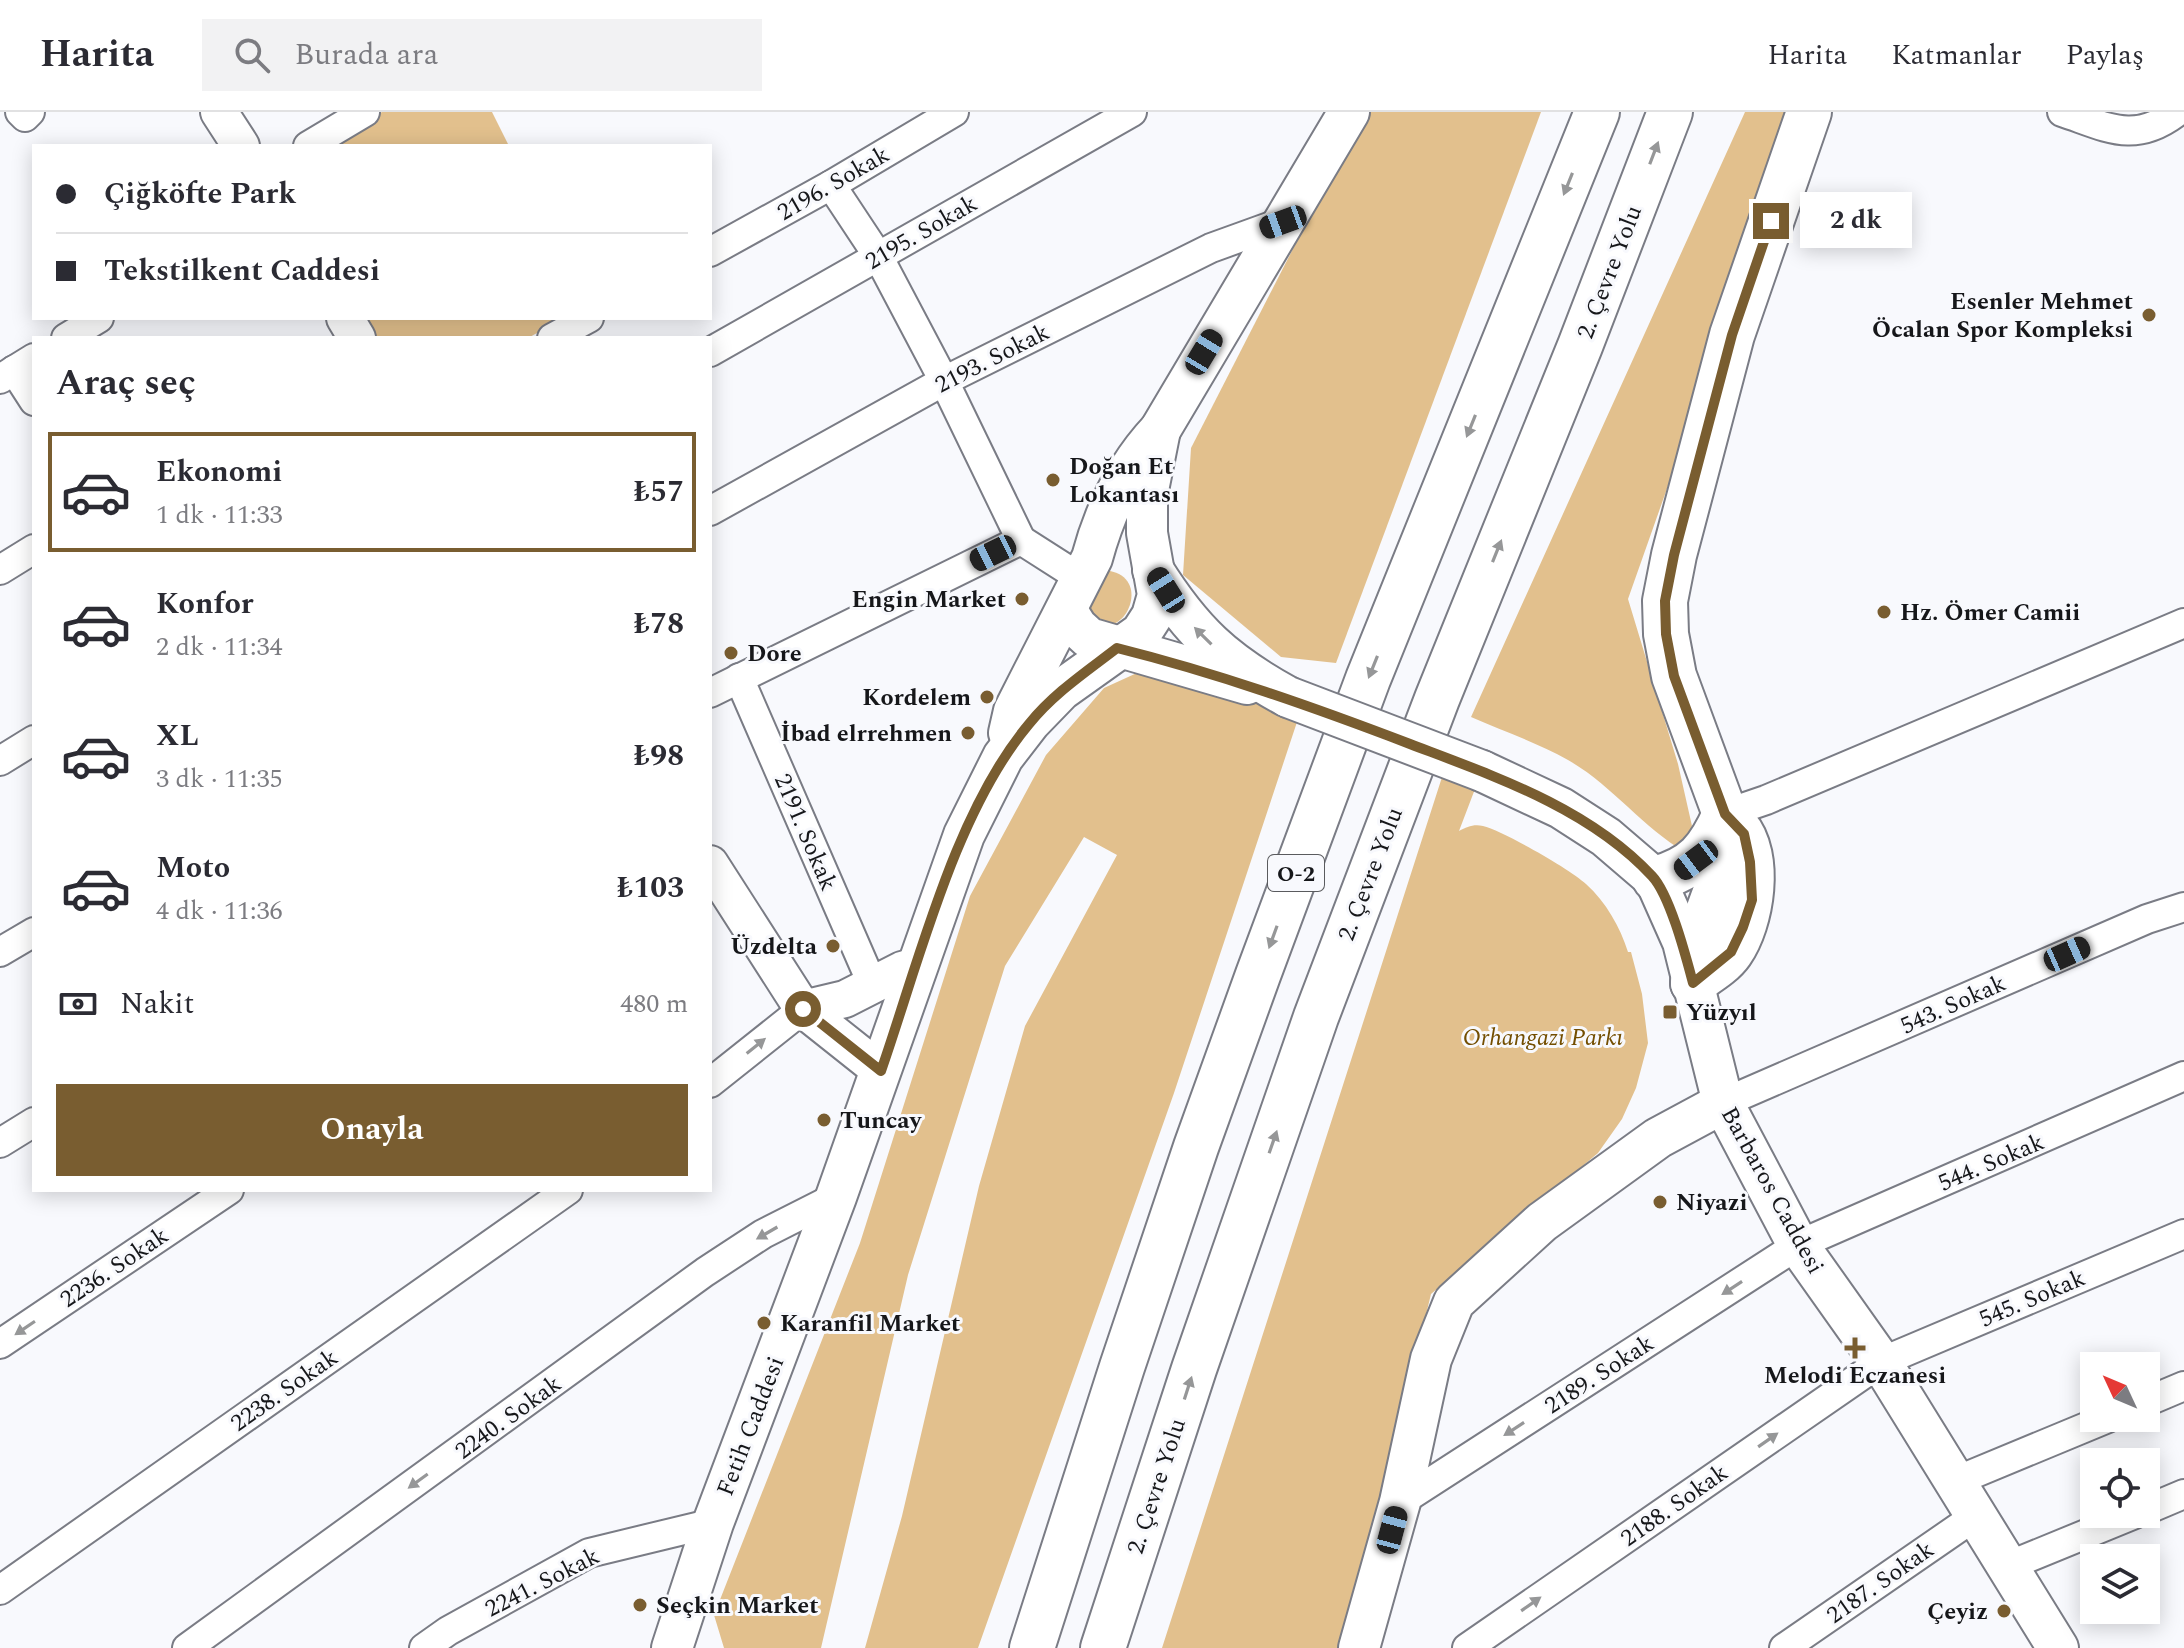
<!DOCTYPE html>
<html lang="tr">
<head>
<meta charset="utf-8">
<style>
	:root { --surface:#fff; --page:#f2f2f3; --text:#2b2b33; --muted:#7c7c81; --line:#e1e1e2; --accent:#795d30 }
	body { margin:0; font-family:Spectral,serif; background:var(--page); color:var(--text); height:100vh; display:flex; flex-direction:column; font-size:30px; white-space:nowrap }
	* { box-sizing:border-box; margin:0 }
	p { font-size:26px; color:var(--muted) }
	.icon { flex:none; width:44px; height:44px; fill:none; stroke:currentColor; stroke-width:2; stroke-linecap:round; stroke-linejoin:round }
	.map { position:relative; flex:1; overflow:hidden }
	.details { position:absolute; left:32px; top:224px; width:680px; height:856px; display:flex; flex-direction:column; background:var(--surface); border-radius:0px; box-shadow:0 4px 20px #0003 }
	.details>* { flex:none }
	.hud { position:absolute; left:32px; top:32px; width:680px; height:176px; border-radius:0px; box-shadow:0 4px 20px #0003; display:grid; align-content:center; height:176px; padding:0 24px; background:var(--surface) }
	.needle { width:52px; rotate:314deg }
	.fabs { position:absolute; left:2080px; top:1240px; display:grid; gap:16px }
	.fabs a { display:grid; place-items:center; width:80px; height:80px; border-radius:0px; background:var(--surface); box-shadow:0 4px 20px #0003; font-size:40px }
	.end { position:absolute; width:36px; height:36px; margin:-18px; border:10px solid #795d30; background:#fff; box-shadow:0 0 0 4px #fff }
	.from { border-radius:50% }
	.bubble { position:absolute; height:56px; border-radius:0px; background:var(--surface); box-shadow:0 4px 20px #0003; font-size:26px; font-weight:700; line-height:56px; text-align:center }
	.car { position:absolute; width:24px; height:48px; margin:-24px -12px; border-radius:10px; box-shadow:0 0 6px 2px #0007; background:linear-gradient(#222 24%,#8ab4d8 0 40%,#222 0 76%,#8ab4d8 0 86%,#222 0) }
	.hud b { display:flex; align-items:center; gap:28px; height:76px; font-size:30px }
	.hud b+b { border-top:2px solid var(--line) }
	.hud i { width:20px; height:20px; background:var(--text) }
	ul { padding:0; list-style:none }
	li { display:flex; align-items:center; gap:24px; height:120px; margin:0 16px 12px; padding:0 8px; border:4px solid transparent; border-radius:0px }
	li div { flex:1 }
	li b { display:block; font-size:30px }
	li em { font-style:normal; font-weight:700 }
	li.current { border-color:var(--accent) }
	li>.icon { width:72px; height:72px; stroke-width:1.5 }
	h2 { padding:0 24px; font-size:36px; line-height:96px }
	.pay { display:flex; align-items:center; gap:20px; height:88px; padding:0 24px; font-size:30px }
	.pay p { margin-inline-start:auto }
	.button { display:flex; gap:16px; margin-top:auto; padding:16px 24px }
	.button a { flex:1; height:92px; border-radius:0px; background:var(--accent); color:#fff; font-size:32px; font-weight:700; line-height:92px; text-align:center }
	header { display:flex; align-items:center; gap:48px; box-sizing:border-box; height:112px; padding:0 40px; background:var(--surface); border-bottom:2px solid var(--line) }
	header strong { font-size:38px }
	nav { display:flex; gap:44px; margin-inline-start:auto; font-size:28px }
	.search { width:560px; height:72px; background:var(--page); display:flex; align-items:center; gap:20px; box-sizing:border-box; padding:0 28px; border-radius:0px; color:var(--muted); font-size:30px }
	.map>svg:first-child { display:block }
	.green { fill:#e2c08d }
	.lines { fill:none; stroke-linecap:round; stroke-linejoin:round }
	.minor-casing { stroke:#7a7c85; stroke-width:32 }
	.tertiary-casing { stroke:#7a7c85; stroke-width:40 }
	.secondary-casing { stroke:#7a7c85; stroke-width:44 }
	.primary-casing { stroke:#7a7c85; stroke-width:48 }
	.motorway-casing { stroke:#7a7c85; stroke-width:48 }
	.minor { stroke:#fff; stroke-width:28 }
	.tertiary { stroke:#fff; stroke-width:36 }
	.secondary { stroke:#fff; stroke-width:40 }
	.primary { stroke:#fff; stroke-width:44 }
	.motorway { stroke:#fff; stroke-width:44 }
	.secondary-bridge-casing { stroke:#7a7c85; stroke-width:44; stroke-linecap:butt }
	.secondary-bridge { stroke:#fff; stroke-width:40 }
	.oneway { fill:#969798 }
	.route { stroke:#795d30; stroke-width:10 }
	.poi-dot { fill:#795d30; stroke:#f8f9fd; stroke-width:3 }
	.labels { text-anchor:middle; stroke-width:6; stroke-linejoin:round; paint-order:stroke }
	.shield { fill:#f8f9fd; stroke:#5a5b5e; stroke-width:2 }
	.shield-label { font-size:22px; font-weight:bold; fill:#16171a }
	.street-label { font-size:24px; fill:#16171a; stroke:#f8f9fd }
	.poi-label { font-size:24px; font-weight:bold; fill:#16171a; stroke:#f8f9fd; text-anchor:start }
	.park-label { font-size:24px; font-style:italic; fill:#734e01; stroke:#f8f9fd }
</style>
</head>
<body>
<header>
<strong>Harita</strong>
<div class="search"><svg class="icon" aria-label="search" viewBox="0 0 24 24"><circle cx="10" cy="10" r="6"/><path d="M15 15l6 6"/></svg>Burada ara</div>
<nav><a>Harita</a><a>Katmanlar</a><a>Paylaş</a></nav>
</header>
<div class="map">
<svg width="2184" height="1536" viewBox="0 0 2184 1536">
	<rect width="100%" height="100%" fill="#f8f9fd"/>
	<g class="green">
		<path d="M382,0H492L509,34H324Z"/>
		<path d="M1363,0H1541L1336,551L1281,545L1183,463L1191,336Z"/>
		<path d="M1745,0H1800L1628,487L1678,652L1692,714L1685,740C1642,715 1612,673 1568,648C1538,631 1503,619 1471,605Z"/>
		<path d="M364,206H564L528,226H375Z"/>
		<path d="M1101,458C1164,460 1114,550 1088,495Z"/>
		<path d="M1150,555L1240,581L1297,610L1174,981L978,1536H865L902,1404L979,1074L1025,914L1117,743L1084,725L1005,854L908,1163L821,1536H724L714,1503L860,1131L970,784L1046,643L1104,576Z"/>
		<path d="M1443,662L1475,677L1459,719C1467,715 1473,712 1483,714C1503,719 1570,757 1586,772C1606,790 1620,815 1628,840H1631L1642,882L1648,931L1636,976L1622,1007L1598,1041L1431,1182L1346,1536H1162Z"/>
	</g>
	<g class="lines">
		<defs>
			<g id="minor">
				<path d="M20,0L25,5L30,0"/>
				<path d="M2062,0C2107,15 2134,33 2177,0"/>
				<path d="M308,34L365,0"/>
				<path d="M831,73L878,144L944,269L1021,428"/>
				<path d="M710,140L831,73L954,0"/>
				<path d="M66,226L99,206"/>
				<path d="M552,226L589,206"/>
				<path d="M710,240L1132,0"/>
				<path d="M14,258L34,289"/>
				<path d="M0,267L34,246"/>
				<path d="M710,399L944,269L1211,136L1283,110"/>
				<path d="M0,458L34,437"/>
				<path d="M739,566L873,874"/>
				<path d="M710,581L1021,428L1082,467"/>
				<path d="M0,649L34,628"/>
				<path d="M1725,702L1766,688L2184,511"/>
				<path d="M0,840L34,820"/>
				<path d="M710,971L803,897"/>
				<path d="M1723,991L2147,807L2184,795"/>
				<path d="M0,1031L34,1010"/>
				<path d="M0,1232L229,1078"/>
				<path d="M2146,1290L2184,1274"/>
				<path d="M1956,1369L2108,1306"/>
				<path d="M1400,1390L1798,1133L2184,964"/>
				<path d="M2146,1398L2184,1382"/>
				<path d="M2008,1454L2135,1402"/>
				<path d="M0,1478L568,1078"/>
				<path d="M187,1536L705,1160L763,1122L836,1085"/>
				<path d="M424,1536L448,1519L589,1441L713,1411"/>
				<path d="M1467,1536L1881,1250L2184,1122"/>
				<path d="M1784,1536L1977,1403"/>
			</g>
			<g id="tertiary">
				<path d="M219,0L241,34"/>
				<path d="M345,206L357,226"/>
				<path d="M710,752L803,897L881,959"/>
				<path d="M803,897L845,887L902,858L917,854"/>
			</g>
			<g id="secondary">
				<path d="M1153,458C1192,520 1224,550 1288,585"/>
				<path d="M1067,499L1077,515L1089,526L1247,572"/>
				<path d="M1009,621L1014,599L1092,446C1105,398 1126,354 1160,318L1349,0"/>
				<path d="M1482,659L1561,696L1606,725L1655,767L1683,830L1723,991L1798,1133L1881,1250L2058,1536"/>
				<path d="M672,1536L713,1411L836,1085L964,723L1003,645L1030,610L1061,578L1141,521L1152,504L1158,483L1147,421V383L1160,318"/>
				<path d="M1359,1536L1400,1390L1431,1247L1454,1190L1542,1110L1658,1026L1723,991"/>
			</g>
			<g id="primary">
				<path d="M1655,767C1695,756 1709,738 1725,702"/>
				<path d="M1693,871L1701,819L1721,764L1726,731L1725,702L1674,564L1666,522L1665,489L1674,443L1732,223L1809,0"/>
				<path d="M1693,871C1705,862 1722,853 1731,840C1752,810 1762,744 1737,715"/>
			</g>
			<g id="motorway">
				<path d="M1032,1536L1122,1255L1196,1035L1258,863L1368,567L1597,0"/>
				<path d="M1103,1536L1194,1257L1316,905L1437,587L1580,234L1670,0"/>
			</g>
		</defs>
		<use href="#minor" class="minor-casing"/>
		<use href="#tertiary" class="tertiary-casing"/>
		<use href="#secondary" class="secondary-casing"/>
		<use href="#primary" class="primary-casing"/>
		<use href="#motorway" class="motorway-casing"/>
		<use href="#minor" class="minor"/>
		<use href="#tertiary" class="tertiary"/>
		<use href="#secondary" class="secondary"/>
		<use href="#primary" class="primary"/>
		<use href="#motorway" class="motorway"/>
		<defs>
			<path id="secondary-bridge" d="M1288,585L1482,659"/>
		</defs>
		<use href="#secondary-bridge" class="secondary-bridge-casing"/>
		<use href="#secondary-bridge" class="secondary-bridge"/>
	</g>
	<defs><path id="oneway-solid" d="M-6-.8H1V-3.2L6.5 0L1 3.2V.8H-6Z" transform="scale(2)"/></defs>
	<g class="oneway">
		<use href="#oneway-solid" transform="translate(1654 41) rotate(-69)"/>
		<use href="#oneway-solid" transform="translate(1568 72) rotate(112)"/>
		<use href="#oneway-solid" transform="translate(1471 314) rotate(112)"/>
		<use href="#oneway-solid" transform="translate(1497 439) rotate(-68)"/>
		<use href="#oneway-solid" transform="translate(1203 524) rotate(-135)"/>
		<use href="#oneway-solid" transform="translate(1373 555) rotate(112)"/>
		<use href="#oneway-solid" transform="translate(1273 825) rotate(110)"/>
		<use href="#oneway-solid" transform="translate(756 934) rotate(-39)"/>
		<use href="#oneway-solid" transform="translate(1273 1030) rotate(-71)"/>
		<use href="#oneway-solid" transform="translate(767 1121) rotate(150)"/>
		<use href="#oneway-solid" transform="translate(1732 1176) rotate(147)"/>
		<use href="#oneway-solid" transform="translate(25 1216) rotate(146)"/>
		<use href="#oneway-solid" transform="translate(1188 1276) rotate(-72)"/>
		<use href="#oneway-solid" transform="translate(1514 1317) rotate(147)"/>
		<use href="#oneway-solid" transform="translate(1768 1328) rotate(-35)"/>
		<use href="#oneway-solid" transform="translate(418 1369) rotate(144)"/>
		<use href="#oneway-solid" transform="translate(1531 1492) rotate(-35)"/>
	</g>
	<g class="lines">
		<path class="route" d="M803,897L881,959C919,850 955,700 1029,612C1054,581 1086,560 1117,536C1217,561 1313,595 1410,632C1494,664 1589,696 1652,764C1670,783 1686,845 1693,871L1731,840L1743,815L1752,788L1750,750L1744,722L1725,702L1674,564L1666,522L1665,489L1674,443L1732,223L1771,109"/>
	</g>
	<g class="poi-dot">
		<circle cx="2149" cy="203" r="8"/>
		<circle cx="1053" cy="368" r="8"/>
		<circle cx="1022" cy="487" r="8"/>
		<circle cx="1884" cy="500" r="8"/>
		<circle cx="731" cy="541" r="8"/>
		<circle cx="987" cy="585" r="8"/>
		<circle cx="968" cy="621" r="8"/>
		<circle cx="833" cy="834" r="8"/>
		<rect x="1662" y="892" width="16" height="16" rx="4"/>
		<circle cx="824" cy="1008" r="8"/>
		<circle cx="1660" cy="1090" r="8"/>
		<circle cx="764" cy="1211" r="8"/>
		<path d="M1851 1224h8v8h8v8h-8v8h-8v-8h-8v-8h8z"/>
		<circle cx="640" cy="1493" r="8"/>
		<circle cx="2004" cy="1499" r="8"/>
	</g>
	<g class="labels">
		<rect class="shield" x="1268" y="743" width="56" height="36" rx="6"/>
		<g class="shield-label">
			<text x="1296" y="769">O-2</text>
		</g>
		<g class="street-label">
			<text transform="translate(833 71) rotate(-30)" y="8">2196. Sokak</text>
			<text transform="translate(921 120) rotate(-30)" y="8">2195. Sokak</text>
			<text transform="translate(1609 160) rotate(-69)" y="8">2. Çevre Yolu</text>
			<text transform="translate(992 246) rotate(-27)" y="8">2193. Sokak</text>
			<text transform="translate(806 720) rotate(67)" y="8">2191. Sokak</text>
			<text transform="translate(1370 762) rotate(-69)" y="8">2. Çevre Yolu</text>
			<text transform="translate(1953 892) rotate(-24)" y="8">543. Sokak</text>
			<text transform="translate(1991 1050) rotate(-23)" y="8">544. Sokak</text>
			<text transform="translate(1773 1078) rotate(61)" y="8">Barbaros Caddesi</text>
			<text transform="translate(114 1155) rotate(-34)" y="8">2236. Sokak</text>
			<text transform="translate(2032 1186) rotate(-23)" y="8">545. Sokak</text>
			<text transform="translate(1599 1262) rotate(-33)" y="8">2189. Sokak</text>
			<text transform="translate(284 1278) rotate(-35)" y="8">2238. Sokak</text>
			<text transform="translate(508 1305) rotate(-36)" y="8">2240. Sokak</text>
			<text transform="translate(750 1314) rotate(-69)" y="8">Fetih Caddesi</text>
			<text transform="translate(1156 1374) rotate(-72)" y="8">2. Çevre Yolu</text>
			<text transform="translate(1674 1393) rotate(-35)" y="8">2188. Sokak</text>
			<text transform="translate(542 1470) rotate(-27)" y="8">2241. Sokak</text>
			<text transform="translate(1880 1470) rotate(-35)" y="8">2187. Sokak</text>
		</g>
		<g class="poi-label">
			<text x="2133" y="197" text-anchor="end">Esenler Mehmet<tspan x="2133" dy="28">Öcalan Spor Kompleksi</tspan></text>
			<text x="1069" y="362">Doğan Et<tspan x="1069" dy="28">Lokantası</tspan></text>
			<text x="1006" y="495" text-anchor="end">Engin Market</text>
			<text x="1900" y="508">Hz. Ömer Camii</text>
			<text x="747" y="549">Dore</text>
			<text x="971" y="593" text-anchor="end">Kordelem</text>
			<text x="952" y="629" text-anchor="end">İbad elrrehmen</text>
			<text x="817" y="842" text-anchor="end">Üzdelta</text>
			<text x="1686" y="908">Yüzyıl</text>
			<text x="840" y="1016">Tuncay</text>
			<text x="1676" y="1098">Niyazi</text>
			<text x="780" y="1219">Karanfil Market</text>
			<text x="1855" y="1271" text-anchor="middle">Melodi Eczanesi</text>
			<text x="656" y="1501">Seçkin Market</text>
			<text x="1988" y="1507" text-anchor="end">Çeyiz</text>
		</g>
		<g class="park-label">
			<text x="1543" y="933">Orhangazi Parkı</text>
		</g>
	</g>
</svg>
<div class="fabs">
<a><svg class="needle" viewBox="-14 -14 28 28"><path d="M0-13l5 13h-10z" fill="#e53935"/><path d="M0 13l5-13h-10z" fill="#7c7c81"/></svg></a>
<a><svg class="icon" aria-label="locate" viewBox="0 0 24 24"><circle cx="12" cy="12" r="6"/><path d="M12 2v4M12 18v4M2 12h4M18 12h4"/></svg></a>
<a><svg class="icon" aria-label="layers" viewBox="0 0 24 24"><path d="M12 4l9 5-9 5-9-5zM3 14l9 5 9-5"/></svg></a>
</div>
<i class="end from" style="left:803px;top:897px"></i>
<i class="end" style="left:1771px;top:109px"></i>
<div class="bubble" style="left:1800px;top:80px;width:112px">2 dk</div>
<i class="car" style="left:1283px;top:110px;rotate:250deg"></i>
<i class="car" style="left:1204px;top:240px;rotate:31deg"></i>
<i class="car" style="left:993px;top:441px;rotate:244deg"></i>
<i class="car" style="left:1166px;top:478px;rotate:328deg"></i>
<i class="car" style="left:1696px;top:748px;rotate:233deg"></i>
<i class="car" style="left:2067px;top:842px;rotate:66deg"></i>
<i class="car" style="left:1392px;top:1418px;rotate:15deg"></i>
<div class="hud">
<b><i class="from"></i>Çiğköfte Park</b>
<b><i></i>Tekstilkent Caddesi</b>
</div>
<section class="details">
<h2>Araç seç</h2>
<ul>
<li class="current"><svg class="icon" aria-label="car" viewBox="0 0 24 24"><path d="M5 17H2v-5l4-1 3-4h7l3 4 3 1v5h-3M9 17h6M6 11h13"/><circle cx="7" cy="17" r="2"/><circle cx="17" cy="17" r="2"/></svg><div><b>Ekonomi</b><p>1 dk · 11:33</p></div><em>₺57</em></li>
<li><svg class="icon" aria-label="car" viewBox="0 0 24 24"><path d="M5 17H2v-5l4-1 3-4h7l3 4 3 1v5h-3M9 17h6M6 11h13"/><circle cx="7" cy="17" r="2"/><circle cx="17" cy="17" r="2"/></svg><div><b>Konfor</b><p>2 dk · 11:34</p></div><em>₺78</em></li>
<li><svg class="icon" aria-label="car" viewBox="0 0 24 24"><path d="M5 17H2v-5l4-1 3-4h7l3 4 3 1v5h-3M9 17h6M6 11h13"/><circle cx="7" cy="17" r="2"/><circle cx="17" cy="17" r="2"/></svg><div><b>XL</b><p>3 dk · 11:35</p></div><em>₺98</em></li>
<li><svg class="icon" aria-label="car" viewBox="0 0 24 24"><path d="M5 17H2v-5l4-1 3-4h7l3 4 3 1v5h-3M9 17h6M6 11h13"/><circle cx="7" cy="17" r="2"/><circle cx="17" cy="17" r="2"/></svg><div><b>Moto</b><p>4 dk · 11:36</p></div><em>₺103</em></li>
</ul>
<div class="pay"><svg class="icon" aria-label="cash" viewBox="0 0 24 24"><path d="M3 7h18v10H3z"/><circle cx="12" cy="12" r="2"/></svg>Nakit<p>480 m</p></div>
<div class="button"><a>Onayla</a></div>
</section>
</div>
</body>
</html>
